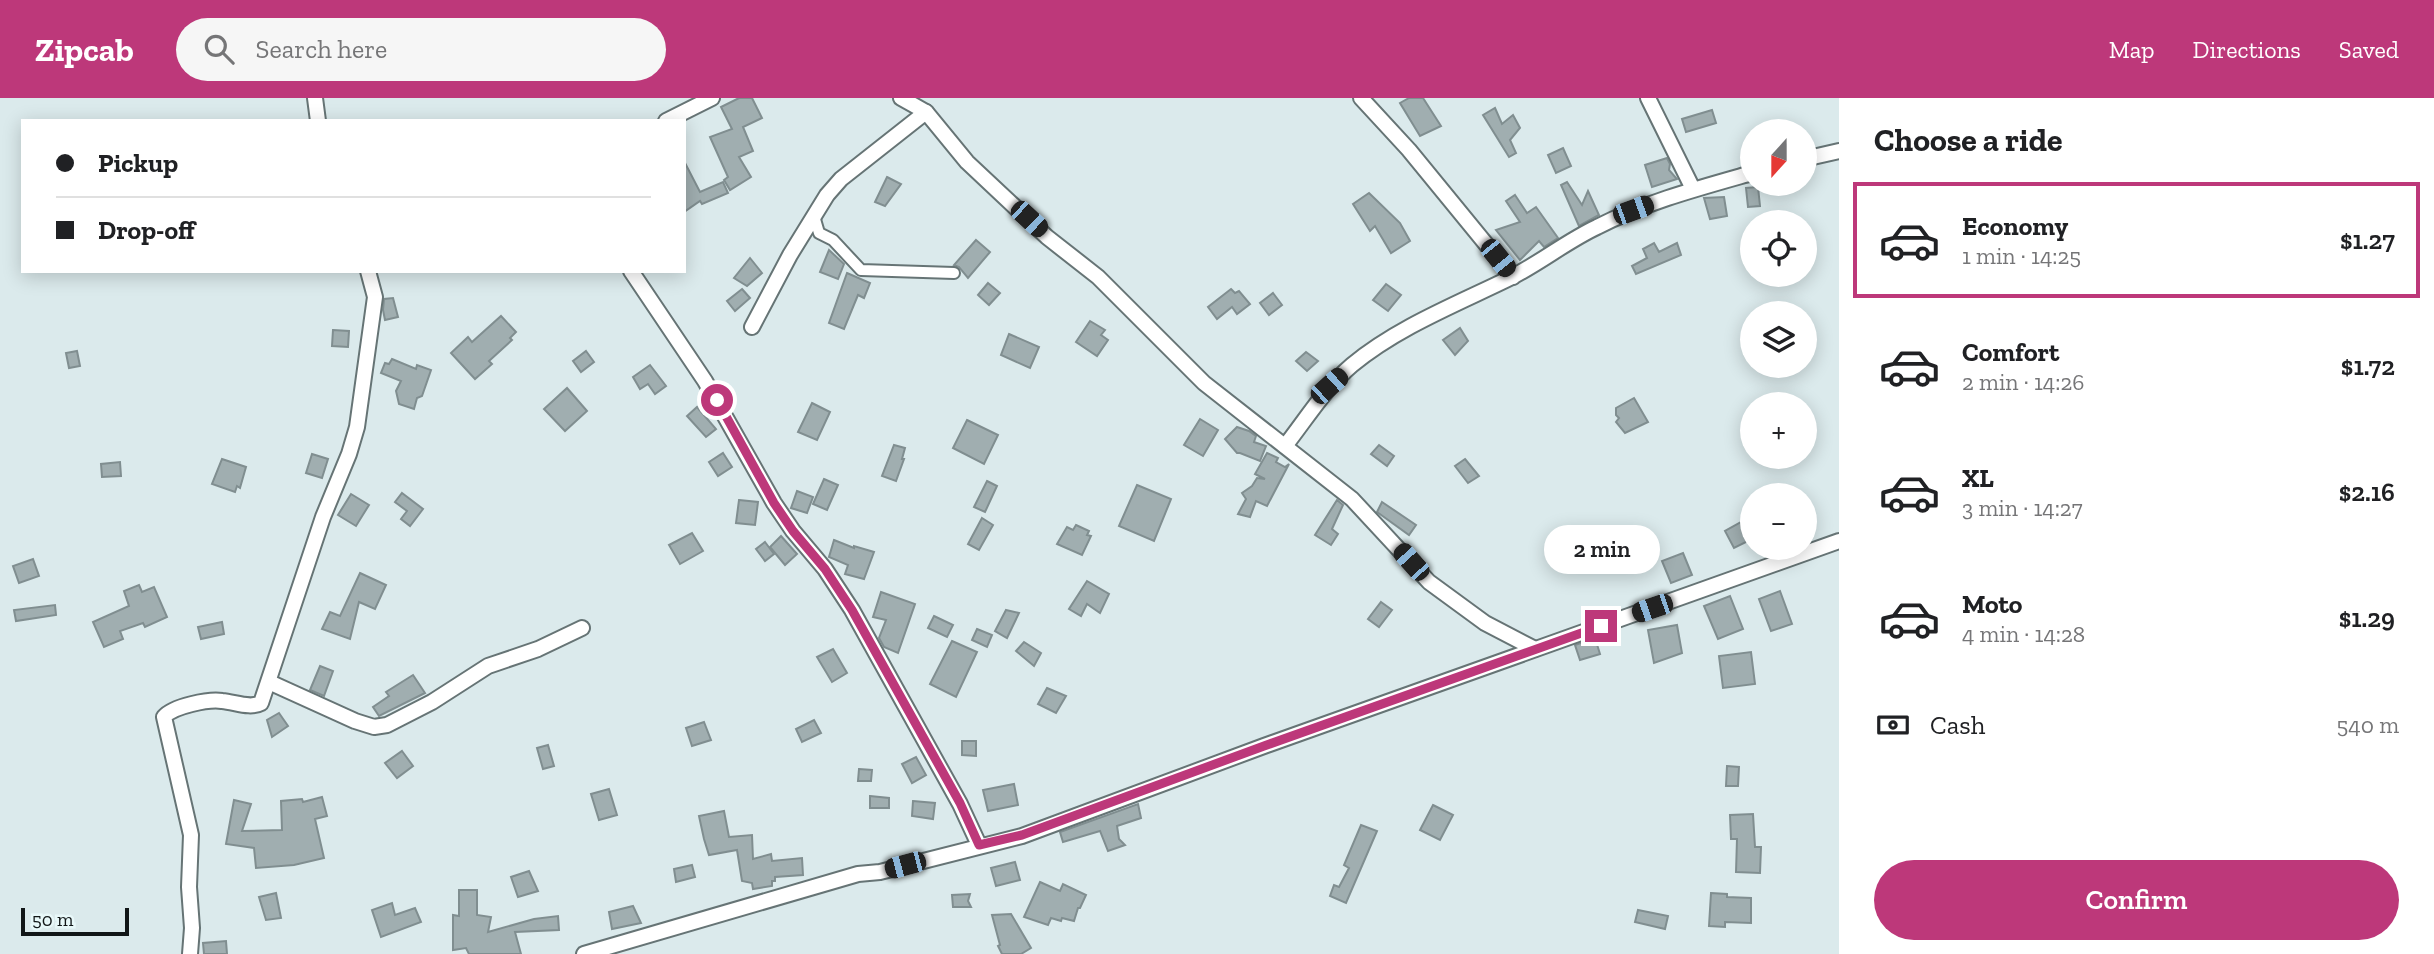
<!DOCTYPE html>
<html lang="en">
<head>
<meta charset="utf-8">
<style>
	:root { --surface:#fff; --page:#f6f6f6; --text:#202124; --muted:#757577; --line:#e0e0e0; --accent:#bd387a }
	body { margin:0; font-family:"Zilla Slab",serif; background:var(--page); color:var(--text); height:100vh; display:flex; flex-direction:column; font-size:26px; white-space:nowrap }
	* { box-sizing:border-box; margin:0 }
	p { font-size:23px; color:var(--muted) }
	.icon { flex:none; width:38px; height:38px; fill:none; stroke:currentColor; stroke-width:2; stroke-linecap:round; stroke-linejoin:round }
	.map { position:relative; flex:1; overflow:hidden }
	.side { display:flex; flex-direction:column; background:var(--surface); width:595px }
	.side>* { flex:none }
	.banner { position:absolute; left:21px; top:21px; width:665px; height:154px; border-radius:0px; box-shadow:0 4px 18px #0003; display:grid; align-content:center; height:154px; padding:0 35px; background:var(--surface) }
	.needle { width:46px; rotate:201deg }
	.fabs { position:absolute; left:1740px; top:21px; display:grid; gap:14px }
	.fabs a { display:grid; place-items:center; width:77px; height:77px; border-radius:50%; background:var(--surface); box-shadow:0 4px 18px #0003; font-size:35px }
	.scale { position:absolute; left:21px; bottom:18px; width:108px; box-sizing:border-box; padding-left:7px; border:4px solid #111617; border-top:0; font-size:19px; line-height:24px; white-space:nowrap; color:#111617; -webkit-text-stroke:5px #e8f8f9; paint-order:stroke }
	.end { position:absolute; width:32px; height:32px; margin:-16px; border:9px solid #bd387a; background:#fff; box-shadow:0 0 0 4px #fff }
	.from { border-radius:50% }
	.bubble { position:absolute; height:49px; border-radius:24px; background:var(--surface); box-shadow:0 4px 18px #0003; font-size:23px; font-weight:600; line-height:49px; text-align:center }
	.car { position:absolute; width:21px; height:42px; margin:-21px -10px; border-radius:9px; box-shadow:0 0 5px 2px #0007; background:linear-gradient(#222 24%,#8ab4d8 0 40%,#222 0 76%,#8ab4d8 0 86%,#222 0) }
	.banner b { display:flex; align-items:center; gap:24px; height:66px; font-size:26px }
	.banner b+b { border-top:2px solid var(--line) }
	.banner i { width:18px; height:18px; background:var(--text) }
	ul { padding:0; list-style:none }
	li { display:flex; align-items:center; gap:21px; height:116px; margin:0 14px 10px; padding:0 21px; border:4px solid transparent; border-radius:0px }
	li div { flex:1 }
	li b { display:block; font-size:26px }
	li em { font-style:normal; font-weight:600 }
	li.selected { border-color:var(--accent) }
	li>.icon { width:63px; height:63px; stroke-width:1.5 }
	h2 { padding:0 35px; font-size:32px; line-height:84px }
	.pay { display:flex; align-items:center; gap:18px; height:77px; padding:0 35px; font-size:26px }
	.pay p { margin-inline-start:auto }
	.action { display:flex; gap:14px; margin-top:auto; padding:14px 35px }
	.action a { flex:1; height:80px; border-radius:42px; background:var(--accent); color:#fff; font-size:28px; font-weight:600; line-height:80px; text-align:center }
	header { display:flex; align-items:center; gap:42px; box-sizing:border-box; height:98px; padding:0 35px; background:var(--accent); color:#fff }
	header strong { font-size:33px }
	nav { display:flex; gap:38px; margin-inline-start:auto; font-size:24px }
	.search { width:490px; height:63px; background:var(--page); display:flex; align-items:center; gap:18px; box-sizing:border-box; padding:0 24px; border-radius:38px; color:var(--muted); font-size:26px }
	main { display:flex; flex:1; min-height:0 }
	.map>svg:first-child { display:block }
	.building { fill:#a0aeb0; stroke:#808e90; stroke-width:2 }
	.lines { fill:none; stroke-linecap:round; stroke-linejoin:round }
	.pedestrian-casing { stroke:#667475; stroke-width:14 }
	.minor-casing { stroke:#667475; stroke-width:18 }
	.pedestrian { stroke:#fff; stroke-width:10 }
	.minor { stroke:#fff; stroke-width:14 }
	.route { stroke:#bd387a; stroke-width:9 }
</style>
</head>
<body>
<header>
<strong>Zipcab</strong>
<div class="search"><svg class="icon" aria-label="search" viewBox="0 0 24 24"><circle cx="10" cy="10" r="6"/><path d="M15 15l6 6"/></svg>Search here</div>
<nav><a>Map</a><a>Directions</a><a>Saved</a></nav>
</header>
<main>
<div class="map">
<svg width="1839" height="856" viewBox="0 0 1839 856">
	<rect width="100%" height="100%" fill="#dbeaec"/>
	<g class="building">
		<path d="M739,0H752L762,20L743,29L753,53L739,59L751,79L730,92L724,82L728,79L710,39L732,31L721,9Z"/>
		<path d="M1409,0H1423L1441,28L1420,38L1400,5Z"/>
		<path d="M1495,10L1502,26L1513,17L1520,30L1510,42L1516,55L1509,59L1483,17Z"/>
		<path d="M1712,12L1716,25L1686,34L1682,21Z"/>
		<path d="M1563,50L1571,68L1556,75L1548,57Z"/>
		<path d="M1667,60L1670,66L1669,72L1677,81L1652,89L1645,67Z"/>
		<path d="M684,63L700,94L723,84L728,95L702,106L700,103L684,114Z"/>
		<path d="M887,79L901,86L885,108L875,104Z"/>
		<path d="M1567,84L1582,107L1588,93L1599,117L1579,128L1561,87Z"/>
		<path d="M1758,89L1760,108L1748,109L1746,90Z"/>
		<path d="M1369,95L1400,125L1410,143L1391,155L1375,128L1370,133L1353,106Z"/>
		<path d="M1515,97L1527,115L1536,109L1558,140L1544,149L1539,143L1520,162L1496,132L1520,124L1506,103Z"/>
		<path d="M1724,99L1727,118L1710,121L1704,100Z"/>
		<path d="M976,142L990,154L968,180L959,169L954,167Z"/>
		<path d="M1654,145L1659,154L1677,145L1681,157L1636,176L1632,168L1647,160L1643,151Z"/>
		<path d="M829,152L844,166L838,181L820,174Z"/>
		<path d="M750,160L762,175L747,188L734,180Z"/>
		<path d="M847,175L870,185L864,200L858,197L844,231L829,225Z"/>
		<path d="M988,185L1000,195L989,207L978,197Z"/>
		<path d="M1386,186L1401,197L1388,213L1373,202Z"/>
		<path d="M742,191L750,200L735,213L727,203Z"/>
		<path d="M1231,191L1235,195L1239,193L1250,206L1237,216L1232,209L1217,221L1208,209Z"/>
		<path d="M1273,195L1282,207L1269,217L1260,205Z"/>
		<path d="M393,200L398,219L385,222L383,212L384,201Z"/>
		<path d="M501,218L516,234L510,240L512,242L489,263L492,266L475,281L451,255L468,239L472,244Z"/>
		<path d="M1090,223L1105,232L1101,237L1108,242L1097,258L1076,244Z"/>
		<path d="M1460,230L1468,243L1455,257L1443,242Z"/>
		<path d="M333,232L349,233L348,249L332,248Z"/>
		<path d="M1009,236L1039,249L1030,270L1001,257Z"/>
		<path d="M77,253L80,268L69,270L66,255Z"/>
		<path d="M586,253L594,264L581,274L573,263Z"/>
		<path d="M1306,254L1318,263L1307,273L1296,263Z"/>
		<path d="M392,261L416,271L417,267L431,272L422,298L417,300L414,311L399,306L396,293L401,283L381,275L385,265L389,266Z"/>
		<path d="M650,267L666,288L655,296L648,286L640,291L633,279Z"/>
		<path d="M567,290L587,313L565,333L544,311Z"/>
		<path d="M1634,300L1648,324L1625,335L1616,324L1619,320L1616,317V310Z"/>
		<path d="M812,305L830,314L817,342L798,334Z"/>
		<path d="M697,309L716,331L706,339L687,318Z"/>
		<path d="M1200,321L1218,332L1203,358L1184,347Z"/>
		<path d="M967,322L998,337L984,366L953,350Z"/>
		<path d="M1237,329L1249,333L1256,338L1254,344L1266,348L1260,363L1240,355H1237L1225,341Z"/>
		<path d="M894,347L905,350L902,361H904L896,383L882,378Z"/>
		<path d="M1379,347L1394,358L1387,368L1371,356Z"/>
		<path d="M723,355L732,369L718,378L709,364Z"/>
		<path d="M1267,355L1278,360L1276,364L1285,369L1289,366L1267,408L1256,403L1250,419L1238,416L1246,401L1242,395L1252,388L1257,380L1265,381L1255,376Z"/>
		<path d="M312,356L328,361L322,380L306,375Z"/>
		<path d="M222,361L246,369L240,390L237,388L235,394L212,386Z"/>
		<path d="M1465,361L1479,378L1468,385L1455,368Z"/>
		<path d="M120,364L121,378L102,379L101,366Z"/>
		<path d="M824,381L838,387L827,412L813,406Z"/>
		<path d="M987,383L997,388L985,414L974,409Z"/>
		<path d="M1137,387L1171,401L1154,443L1119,428Z"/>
		<path d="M797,393L813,399L807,415L791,410Z"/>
		<path d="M402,395L423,411L410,428L401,421L407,413L395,404Z"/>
		<path d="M351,396L369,407L356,428L338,417Z"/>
		<path d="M739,402L758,404L755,427L736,425Z"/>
		<path d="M1337,402L1343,407L1332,431L1338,436L1331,447L1315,437Z"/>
		<path d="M1382,404L1416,427L1409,437L1377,414Z"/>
		<path d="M982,420L993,427L979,452L968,446Z"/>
		<path d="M1743,423L1752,441L1734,450L1725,433Z"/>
		<path d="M1076,427L1089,433L1087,437L1091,438L1082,457L1057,446L1067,429L1073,432Z"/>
		<path d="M692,435L703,453L680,466L669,447Z"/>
		<path d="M781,438L797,456L785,467L770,449Z"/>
		<path d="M834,442L854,450V448L874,454L864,481L845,476L848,467L829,459Z"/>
		<path d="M765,444L774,456L765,463L756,451Z"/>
		<path d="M1683,455L1692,477L1671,485L1662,463Z"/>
		<path d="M33,461L39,478L19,485L13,468Z"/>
		<path d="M360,475L386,487L375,511L359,504L350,541L322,531L330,514L340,518Z"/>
		<path d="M1087,483L1109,496L1100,515L1087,506L1081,518L1069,511Z"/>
		<path d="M139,487L142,494L154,489L167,519L145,529L143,525L120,533L123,541L104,549L93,524L129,508L124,493Z"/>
		<path d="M1780,493L1792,526L1771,533L1759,501Z"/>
		<path d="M881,494L915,506L898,555L884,549L879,540L886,522L873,519Z"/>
		<path d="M1730,498L1743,531L1718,541L1704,508Z"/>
		<path d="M1381,504L1392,512L1379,529L1368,521Z"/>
		<path d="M55,507L56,517L16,523L14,512Z"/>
		<path d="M1006,512L1019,515L1007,540L995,533Z"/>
		<path d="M934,518L953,527L947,539L928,530Z"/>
		<path d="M222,524L224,536L201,541L198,529Z"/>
		<path d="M1677,527L1682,555L1654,565L1648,532Z"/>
		<path d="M977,531L992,537L987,549L972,542Z"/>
		<path d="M1595,540L1600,556L1580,562L1575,547Z"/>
		<path d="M952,543L977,554L956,599L930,586Z"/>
		<path d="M1024,544L1041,555L1034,568L1016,553Z"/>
		<path d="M833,551L847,575L832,584L817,559Z"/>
		<path d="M1751,554L1755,586L1723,590L1719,558Z"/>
		<path d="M320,568L333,573L324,598L310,592Z"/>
		<path d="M413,577L425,595L379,618L373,609L389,598L386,594Z"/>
		<path d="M1047,590L1066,598L1056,615L1038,606Z"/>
		<path d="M279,615L288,628L272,639L267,622Z"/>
		<path d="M814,622L821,635L802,644L796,631Z"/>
		<path d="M704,624L711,642L692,648L686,630Z"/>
		<path d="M962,643H976V658L962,657Z"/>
		<path d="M548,647L554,668L543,671L537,650Z"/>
		<path d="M402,653L413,668L397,680L385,665Z"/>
		<path d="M916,659L926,677L912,685L902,666Z"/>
		<path d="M1727,668L1739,669L1738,688H1726Z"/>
		<path d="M859,671L872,672L871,683H858Z"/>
		<path d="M1014,686L1018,707L988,713L983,692Z"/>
		<path d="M609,691L617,717L599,722L591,696Z"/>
		<path d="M870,698L889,700V710H870Z"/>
		<path d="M322,699L327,718L315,721L324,760L294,767L256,770L254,750L226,746L234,702L251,706L242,733L282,732L281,703L302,701L303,704Z"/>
		<path d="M913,703L935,705L933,721L912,718Z"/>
		<path d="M1138,706L1141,720L1117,728L1119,741L1125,747L1108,753L1100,733L1063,744L1060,734Z"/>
		<path d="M1433,707L1453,717L1440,742L1420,732Z"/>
		<path d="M724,713L729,739L752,737L753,761L771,756L772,763L802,760L803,777L775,779V783H772V788L753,791L752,785L742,783L737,752L709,757L704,741L699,718Z"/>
		<path d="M1753,716L1755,749H1761L1760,775L1736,774L1737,741H1731L1730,717Z"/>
		<path d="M1361,727L1377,733L1346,805L1330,798L1334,787L1339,789L1349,770L1344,767Z"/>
		<path d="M1015,764L1020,782L996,788L991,770Z"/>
		<path d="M692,767L695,779L676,784L674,771Z"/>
		<path d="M529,773L538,793L518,799L511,779Z"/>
		<path d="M1040,784L1060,793L1063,786L1086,797L1080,810H1078L1074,823L1062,820L1061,823L1051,820L1048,827L1024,819Z"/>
		<path d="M459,792H477V817L491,819L488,834L534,821L558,818L559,832L515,834L521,856H469L466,850L453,852V817L459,818Z"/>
		<path d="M276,795L281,820L266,822L259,799Z"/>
		<path d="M1711,795L1727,796V799L1751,800V825L1725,824V829L1709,828Z"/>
		<path d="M970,796L968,803L971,809H953L952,797Z"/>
		<path d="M392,805L395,817L415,810L421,824L381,839L372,812Z"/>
		<path d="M633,808L641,825L612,831L609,814Z"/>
		<path d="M1638,812L1668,818L1665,831L1635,824Z"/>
		<path d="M1011,816L1031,850L1021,856H1002L998,848L1000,847L992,817Z"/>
		<path d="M226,843L227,856H204L203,845Z"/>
	</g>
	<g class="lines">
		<defs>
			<path id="pedestrian" d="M814,118L819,135L833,142L861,172L954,175"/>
			<g id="minor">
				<path d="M315,0L318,23"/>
				<path d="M901,0L926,14L967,64L1047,139L1098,179L1204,285L1352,401L1429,484L1485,525L1535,551"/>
				<path d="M1361,0L1409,52L1513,179"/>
				<path d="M1648,0L1693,91"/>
				<path d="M666,23L712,0"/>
				<path d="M1804,61L1839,53"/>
				<path d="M631,173L705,283L774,405L793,433L825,471L852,512L960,706L979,747"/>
				<path d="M752,229L790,157L827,97L841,81L926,14"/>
				<path d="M1285,348C1307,320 1325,290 1352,267C1398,229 1457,206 1510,180C1540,165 1567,143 1597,129C1646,104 1699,90 1752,75"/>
				<path d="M269,584L355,623L374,629L387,627L432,604L488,568L538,551L582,530"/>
				<path d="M190,856L192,830L189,789L191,737L164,619C173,608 209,601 222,603C235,604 250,611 261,605L323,419L349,356L357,329L375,199L368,173"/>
				<path d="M584,856L858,776L880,774L1022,738L1264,648L1839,443"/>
			</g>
		</defs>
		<use href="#pedestrian" class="pedestrian-casing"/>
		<use href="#minor" class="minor-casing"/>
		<use href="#pedestrian" class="pedestrian"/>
		<use href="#minor" class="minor"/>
	</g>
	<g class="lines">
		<path class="route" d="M717,302L774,405L793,433L825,471L852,512L960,705L979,747L1022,737L1264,648L1601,528"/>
	</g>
</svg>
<div class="fabs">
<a><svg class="needle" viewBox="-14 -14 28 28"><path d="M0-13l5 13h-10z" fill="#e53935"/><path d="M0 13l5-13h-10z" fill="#757577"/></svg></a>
<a><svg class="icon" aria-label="locate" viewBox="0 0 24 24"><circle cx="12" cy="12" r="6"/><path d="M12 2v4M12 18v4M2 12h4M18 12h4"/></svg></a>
<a><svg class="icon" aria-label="layers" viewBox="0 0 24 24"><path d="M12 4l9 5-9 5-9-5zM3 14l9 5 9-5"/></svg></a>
<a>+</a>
<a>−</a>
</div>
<div class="scale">50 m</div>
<i class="end from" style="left:717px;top:302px"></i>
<i class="end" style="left:1601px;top:528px"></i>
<div class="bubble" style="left:1544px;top:427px;width:116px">2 min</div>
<i class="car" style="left:1633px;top:112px;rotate:70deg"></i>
<i class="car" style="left:1029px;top:121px;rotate:133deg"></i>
<i class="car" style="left:1498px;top:160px;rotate:141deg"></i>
<i class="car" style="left:1329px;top:288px;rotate:48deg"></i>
<i class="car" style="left:1411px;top:464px;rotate:318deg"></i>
<i class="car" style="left:1652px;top:510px;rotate:251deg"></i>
<i class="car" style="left:905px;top:767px;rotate:255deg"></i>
<div class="banner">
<b><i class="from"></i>Pickup</b>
<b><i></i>Drop-off</b>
</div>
</div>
<section class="side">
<h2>Choose a ride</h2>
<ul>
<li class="selected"><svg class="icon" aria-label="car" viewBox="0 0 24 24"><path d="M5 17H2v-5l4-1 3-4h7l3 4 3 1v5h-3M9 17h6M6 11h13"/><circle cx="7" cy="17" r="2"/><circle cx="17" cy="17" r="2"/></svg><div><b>Economy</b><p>1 min · 14:25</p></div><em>$1.27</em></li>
<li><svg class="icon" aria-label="car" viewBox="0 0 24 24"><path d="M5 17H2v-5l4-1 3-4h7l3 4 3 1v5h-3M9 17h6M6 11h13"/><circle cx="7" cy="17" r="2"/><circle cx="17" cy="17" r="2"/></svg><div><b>Comfort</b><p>2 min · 14:26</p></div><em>$1.72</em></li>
<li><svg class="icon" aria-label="car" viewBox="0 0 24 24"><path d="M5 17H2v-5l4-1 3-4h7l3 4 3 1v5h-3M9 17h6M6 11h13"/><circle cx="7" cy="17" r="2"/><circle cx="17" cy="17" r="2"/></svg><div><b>XL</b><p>3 min · 14:27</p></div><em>$2.16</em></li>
<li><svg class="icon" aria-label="car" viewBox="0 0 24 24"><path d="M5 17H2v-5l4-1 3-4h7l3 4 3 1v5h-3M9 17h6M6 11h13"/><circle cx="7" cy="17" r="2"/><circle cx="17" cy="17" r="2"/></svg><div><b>Moto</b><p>4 min · 14:28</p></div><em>$1.29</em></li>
</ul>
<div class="pay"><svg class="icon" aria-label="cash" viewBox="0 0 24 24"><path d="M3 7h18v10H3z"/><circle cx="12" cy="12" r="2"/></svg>Cash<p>540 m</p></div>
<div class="action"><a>Confirm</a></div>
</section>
</main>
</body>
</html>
